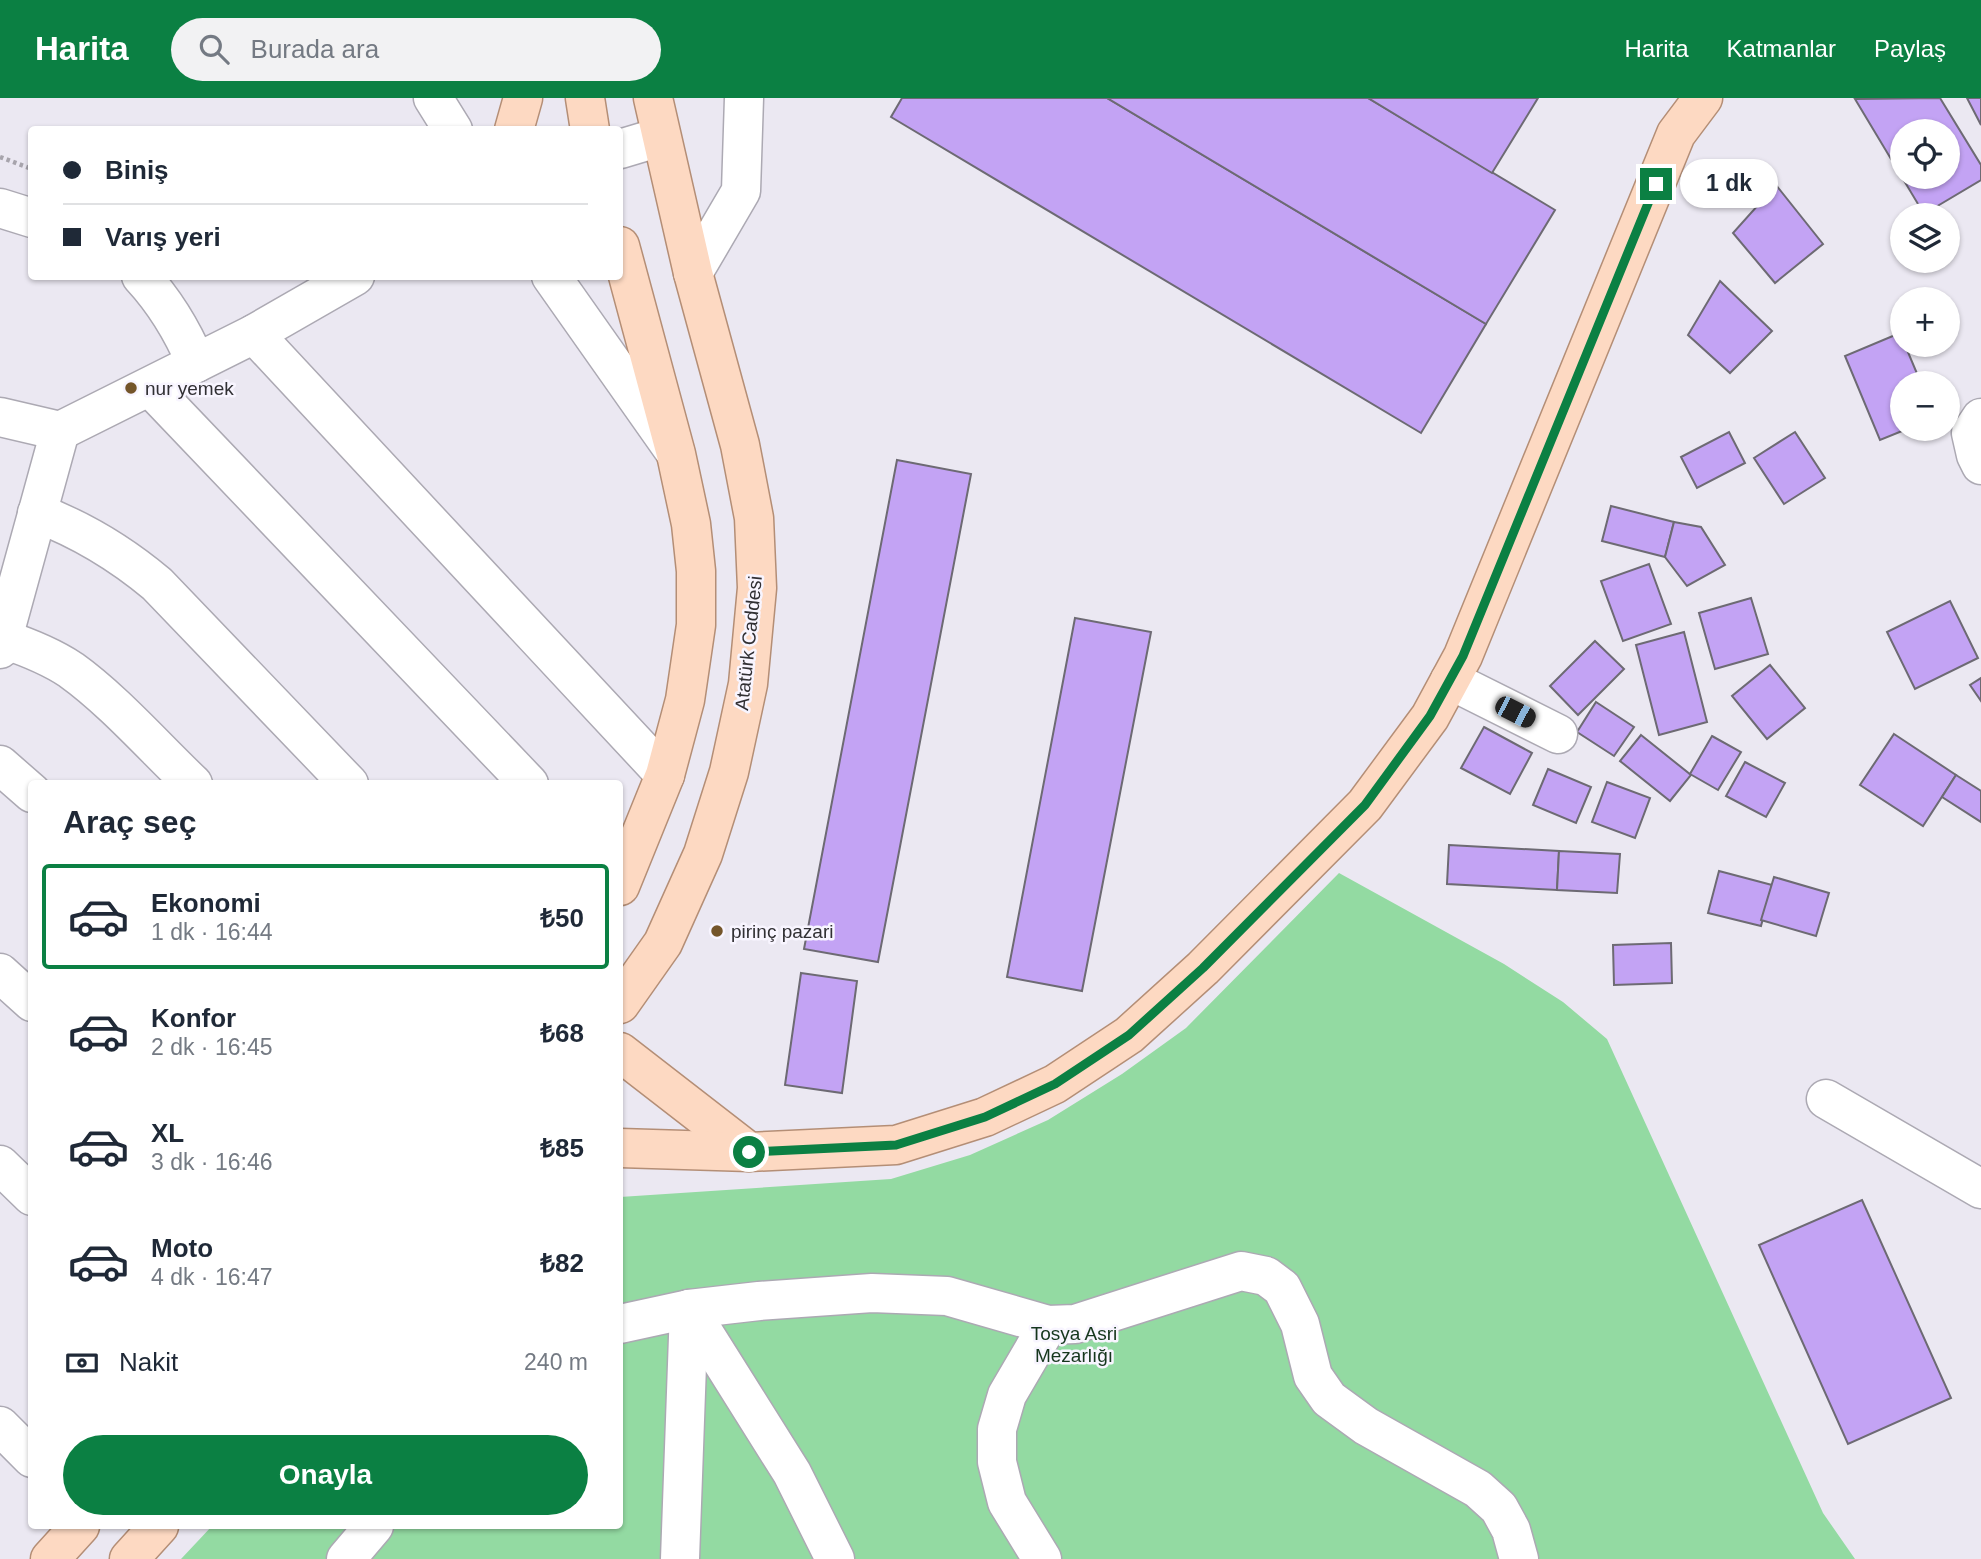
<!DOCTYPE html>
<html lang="tr">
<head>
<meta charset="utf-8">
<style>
	:root { --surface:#fff; --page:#f2f2f3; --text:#1f2937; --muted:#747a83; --line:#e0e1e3; --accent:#0b8043 }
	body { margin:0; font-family:Arial,sans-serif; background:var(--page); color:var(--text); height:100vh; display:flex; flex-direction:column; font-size:26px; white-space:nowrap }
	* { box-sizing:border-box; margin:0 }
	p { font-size:23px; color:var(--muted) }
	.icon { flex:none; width:38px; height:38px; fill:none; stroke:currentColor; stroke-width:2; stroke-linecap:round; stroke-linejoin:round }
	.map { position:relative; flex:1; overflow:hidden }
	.drawer { position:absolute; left:28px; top:682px; width:595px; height:749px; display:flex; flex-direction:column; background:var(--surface); border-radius:7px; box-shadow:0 2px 5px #0004 }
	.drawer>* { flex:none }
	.top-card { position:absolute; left:28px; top:28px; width:595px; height:154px; border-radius:7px; box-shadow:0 2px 5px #0004; display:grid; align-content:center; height:154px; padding:0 35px; background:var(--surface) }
	.fabs { position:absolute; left:1890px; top:21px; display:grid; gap:14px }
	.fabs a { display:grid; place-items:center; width:70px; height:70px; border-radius:50%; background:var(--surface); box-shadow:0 2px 5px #0004; font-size:35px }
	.end { position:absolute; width:32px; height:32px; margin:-16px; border:9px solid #0b8043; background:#fff; box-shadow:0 0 0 4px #fff }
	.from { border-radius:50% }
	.bubble { position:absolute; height:49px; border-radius:24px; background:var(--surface); box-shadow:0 2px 5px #0004; font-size:23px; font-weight:600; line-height:49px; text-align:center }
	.car { position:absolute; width:21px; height:42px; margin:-21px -10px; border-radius:9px; box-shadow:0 0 5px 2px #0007; background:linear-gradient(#222 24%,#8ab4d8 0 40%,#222 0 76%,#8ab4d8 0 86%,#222 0) }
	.top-card b { display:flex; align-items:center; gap:24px; height:66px; font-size:26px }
	.top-card b+b { border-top:2px solid var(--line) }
	.top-card i { width:18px; height:18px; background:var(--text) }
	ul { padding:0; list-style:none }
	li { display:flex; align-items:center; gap:21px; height:105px; margin:0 14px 10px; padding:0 21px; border:4px solid transparent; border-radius:7px }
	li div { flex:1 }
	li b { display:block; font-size:26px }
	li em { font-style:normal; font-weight:600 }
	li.selected { border-color:var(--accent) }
	li>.icon { width:63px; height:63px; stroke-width:1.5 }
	h2 { padding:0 35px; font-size:32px; line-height:84px }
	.pay { display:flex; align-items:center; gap:18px; height:77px; padding:0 35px; font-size:26px }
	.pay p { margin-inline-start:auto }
	.cta { display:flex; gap:14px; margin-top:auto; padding:14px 35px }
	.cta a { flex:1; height:80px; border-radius:42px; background:var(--accent); color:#fff; font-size:28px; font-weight:600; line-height:80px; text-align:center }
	header { display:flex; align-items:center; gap:42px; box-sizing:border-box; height:98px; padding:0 35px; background:var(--accent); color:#fff }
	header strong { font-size:33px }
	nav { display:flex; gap:38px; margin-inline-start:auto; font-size:24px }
	.search { width:490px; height:63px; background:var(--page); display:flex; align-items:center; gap:18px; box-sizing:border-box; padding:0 24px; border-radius:38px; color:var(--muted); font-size:26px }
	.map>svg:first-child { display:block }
	.green { fill:#93daa2 }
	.building { fill:#c3a3f4; stroke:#6d6a73; stroke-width:2; fill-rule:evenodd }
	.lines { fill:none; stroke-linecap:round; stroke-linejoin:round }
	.minor-casing { stroke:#aca9b3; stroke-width:41 }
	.major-casing { stroke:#b48e76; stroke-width:41 }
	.path { stroke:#a7a4ac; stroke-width:4.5; stroke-dasharray:3.5 3.5; stroke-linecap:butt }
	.minor { stroke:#fff; stroke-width:38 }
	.major { stroke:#fdd9c2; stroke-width:38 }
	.route { stroke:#0b8043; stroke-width:9 }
	.poi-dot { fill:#74552a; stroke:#f8f5ff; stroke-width:2.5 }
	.labels { text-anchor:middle; stroke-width:5; stroke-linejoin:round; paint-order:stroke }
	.poi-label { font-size:19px; fill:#313034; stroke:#f8f5ff; text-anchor:start }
	.street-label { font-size:19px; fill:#313034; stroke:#f8f5ff }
	.park-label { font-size:19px; fill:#15361d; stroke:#f8f5ff }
</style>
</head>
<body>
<header>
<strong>Harita</strong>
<div class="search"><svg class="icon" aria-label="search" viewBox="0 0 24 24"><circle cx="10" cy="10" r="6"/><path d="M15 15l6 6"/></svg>Burada ara</div>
<nav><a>Harita</a><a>Katmanlar</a><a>Paylaş</a></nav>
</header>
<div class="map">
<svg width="1981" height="1461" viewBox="0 0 1981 1461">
	<rect width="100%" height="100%" fill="#ebe8f2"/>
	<path class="green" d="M1339,775L1504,866L1563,904L1607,941L1823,1415L1855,1461H181L212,1428H620V1099L891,1081L970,1057L1048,1022L1122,976L1186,930Z"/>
	<g class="building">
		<path d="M902,0H1107L1486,226L1421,335L891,19Z"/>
		<path d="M1107,0H1368L1555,112L1486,226Z"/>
		<path d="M1368,0H1538L1492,75Z"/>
		<path d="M1940,0L1981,67V82L1924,116L1855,1ZM1902,33H1948V79H1902Z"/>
		<path d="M1967,0H1981V27Z"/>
		<path d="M1776,87L1823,146L1775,185L1733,135Z"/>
		<path d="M1720,183L1772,233L1730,275L1688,237Z"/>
		<path d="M1900,235L1902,247H1905L1921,285H1902V331H1907L1880,342L1845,258Z"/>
		<path d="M1729,334L1745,365L1697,390L1681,359Z"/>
		<path d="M1795,334L1825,380L1784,406L1754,360Z"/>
		<path d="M897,362L971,376L878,864L804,851Z"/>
		<path d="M1611,408L1674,424L1665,459L1602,443Z"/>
		<path d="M1674,424L1701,429L1725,467L1687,488L1665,459Z"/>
		<path d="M1649,466L1671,526L1623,543L1601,483Z"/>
		<path d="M1751,500L1768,556L1715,571L1699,515Z"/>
		<path d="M1950,503L1978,560L1915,591L1887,534Z"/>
		<path d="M1075,520L1151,534L1082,893L1007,879Z"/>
		<path d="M1684,534L1707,624L1659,637L1636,547Z"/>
		<path d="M1595,543L1624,571L1578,617L1550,588Z"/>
		<path d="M1770,567L1805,610L1767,641L1732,598Z"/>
		<path d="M1981,580V603L1970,587Z"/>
		<path d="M1596,604L1634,629L1614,658L1577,634Z"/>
		<path d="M1484,629L1532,655L1510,696L1461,670Z"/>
		<path d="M1894,636L1956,677L1923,728L1860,687Z"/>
		<path d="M1641,637L1691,677L1670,703L1620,663Z"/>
		<path d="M1712,638L1741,654L1718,692L1690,676Z"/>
		<path d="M1745,664L1785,685L1766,719L1726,698Z"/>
		<path d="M1548,671L1591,689L1576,725L1533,707Z"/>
		<path d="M1956,677L1981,693V724L1942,699Z"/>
		<path d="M1607,684L1650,700L1635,740L1592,724Z"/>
		<path d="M1449,747L1559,753L1557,792L1447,786Z"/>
		<path d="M1559,753L1620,756L1617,795L1557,792Z"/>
		<path d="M1719,773L1772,787L1761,828L1708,815Z"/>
		<path d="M1774,779L1829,795L1816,838L1761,822Z"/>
		<path d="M1671,845L1672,885L1614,887L1613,847Z"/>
		<path d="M801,875L857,883L842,995L785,987Z"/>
		<path d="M1862,1102L1951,1300L1848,1346L1759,1147Z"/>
	</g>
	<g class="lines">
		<defs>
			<g id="minor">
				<path d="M433,0L453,32"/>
				<path d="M620,51L660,39"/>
				<path d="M0,110L32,120"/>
				<path d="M693,175L741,93L744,0"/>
				<path d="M141,178C166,205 182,232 196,265"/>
				<path d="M551,178L675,354"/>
				<path d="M254,236L665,677"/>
				<path d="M150,289L529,686"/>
				<path d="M0,319L60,333L254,236L355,178"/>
				<path d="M1981,320L1971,335L1976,357L1981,367"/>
				<path d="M37,415C82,432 120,455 157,486L349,686"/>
				<path d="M3,541C27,549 50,558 71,572C113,602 155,650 193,686"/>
				<path d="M0,551L60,333"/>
				<path d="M1450,582L1558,636"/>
				<path d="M0,667L32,695"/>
				<path d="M0,875L32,904"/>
				<path d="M1826,1001L1981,1091"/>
				<path d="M0,1067L32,1098"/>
				<path d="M689,1211L792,1375L835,1461"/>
				<path d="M620,1226L689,1211L759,1203L872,1195L947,1198L1048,1227L1075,1226L1241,1173L1266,1178L1282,1190L1300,1226L1313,1278L1329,1301L1366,1328L1478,1391L1499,1410L1511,1432L1519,1461"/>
				<path d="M0,1328L32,1360"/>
				<path d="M346,1461L374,1428"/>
				<path d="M680,1461L689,1211"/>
				<path d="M1042,1461L1007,1404L997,1364V1331L1007,1297L1048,1227"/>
			</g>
			<g id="major">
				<path d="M585,0L590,32"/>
				<path d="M514,32L523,0"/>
				<path d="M620,148L676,356L691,426L696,473V527L685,602L665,677L620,788"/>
				<path d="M620,906L663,845L703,756L729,674L748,586L757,490L754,420L740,347L693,175L653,0"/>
				<path d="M620,954L749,1054"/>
				<path d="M620,1050L749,1054L896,1047L985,1019L1055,986L1129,937L1203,870L1365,707L1430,619L1463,558L1676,36L1703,0"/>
				<path d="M50,1461L80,1428"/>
				<path d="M129,1461L159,1428"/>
			</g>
		</defs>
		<use href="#minor" class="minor-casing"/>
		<use href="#major" class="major-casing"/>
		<path class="path" d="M0,59L32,71"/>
		<use href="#minor" class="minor"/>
		<use href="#major" class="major"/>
	</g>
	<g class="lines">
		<path class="route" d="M749,1054L896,1047L985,1019L1055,986L1129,937L1203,870L1365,707L1430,618L1463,558L1656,86"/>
	</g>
	<g class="poi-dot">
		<circle cx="131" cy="290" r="7"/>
		<circle cx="717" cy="833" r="7"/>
	</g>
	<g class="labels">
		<g class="poi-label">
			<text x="145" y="297">nur yemek</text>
			<text x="731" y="840">pirinç pazari</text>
		</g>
		<g class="street-label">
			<text transform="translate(748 545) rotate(-84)" y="7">Atatürk Caddesi</text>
		</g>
		<g class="park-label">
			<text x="1074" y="1242">Tosya Asri<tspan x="1074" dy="22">Mezarlığı</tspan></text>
		</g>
	</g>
</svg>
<div class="fabs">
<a><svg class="icon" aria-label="locate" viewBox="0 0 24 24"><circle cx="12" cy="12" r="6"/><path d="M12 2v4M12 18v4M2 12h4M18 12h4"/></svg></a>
<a><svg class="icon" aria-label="layers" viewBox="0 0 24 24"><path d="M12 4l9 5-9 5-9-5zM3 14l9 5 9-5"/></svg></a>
<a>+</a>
<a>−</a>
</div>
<i class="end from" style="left:749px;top:1054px"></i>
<i class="end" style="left:1656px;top:86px"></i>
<div class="bubble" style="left:1680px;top:61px;width:98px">1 dk</div>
<i class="car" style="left:1515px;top:614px;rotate:117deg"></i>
<div class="top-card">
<b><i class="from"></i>Biniş</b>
<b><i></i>Varış yeri</b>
</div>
<section class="drawer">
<h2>Araç seç</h2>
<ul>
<li class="selected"><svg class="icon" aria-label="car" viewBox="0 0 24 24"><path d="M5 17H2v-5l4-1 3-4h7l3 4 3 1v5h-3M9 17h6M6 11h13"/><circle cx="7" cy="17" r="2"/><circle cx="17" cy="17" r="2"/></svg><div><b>Ekonomi</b><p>1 dk · 16:44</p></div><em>₺50</em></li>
<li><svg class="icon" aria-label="car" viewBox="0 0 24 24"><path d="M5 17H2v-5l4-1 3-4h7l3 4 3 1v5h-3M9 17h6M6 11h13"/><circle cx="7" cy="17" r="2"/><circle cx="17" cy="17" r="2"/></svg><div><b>Konfor</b><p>2 dk · 16:45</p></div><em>₺68</em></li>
<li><svg class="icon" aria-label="car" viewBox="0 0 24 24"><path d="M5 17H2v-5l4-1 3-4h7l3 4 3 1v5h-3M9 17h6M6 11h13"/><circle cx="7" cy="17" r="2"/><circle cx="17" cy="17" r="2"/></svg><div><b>XL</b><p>3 dk · 16:46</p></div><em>₺85</em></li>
<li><svg class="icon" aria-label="car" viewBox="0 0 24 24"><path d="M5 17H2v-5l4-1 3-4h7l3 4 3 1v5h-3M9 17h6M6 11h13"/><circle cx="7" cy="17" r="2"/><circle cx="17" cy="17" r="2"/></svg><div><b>Moto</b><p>4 dk · 16:47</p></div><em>₺82</em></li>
</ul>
<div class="pay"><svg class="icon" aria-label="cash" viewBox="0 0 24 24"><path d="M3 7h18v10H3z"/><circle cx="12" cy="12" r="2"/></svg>Nakit<p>240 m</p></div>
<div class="cta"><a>Onayla</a></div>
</section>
</div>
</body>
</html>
